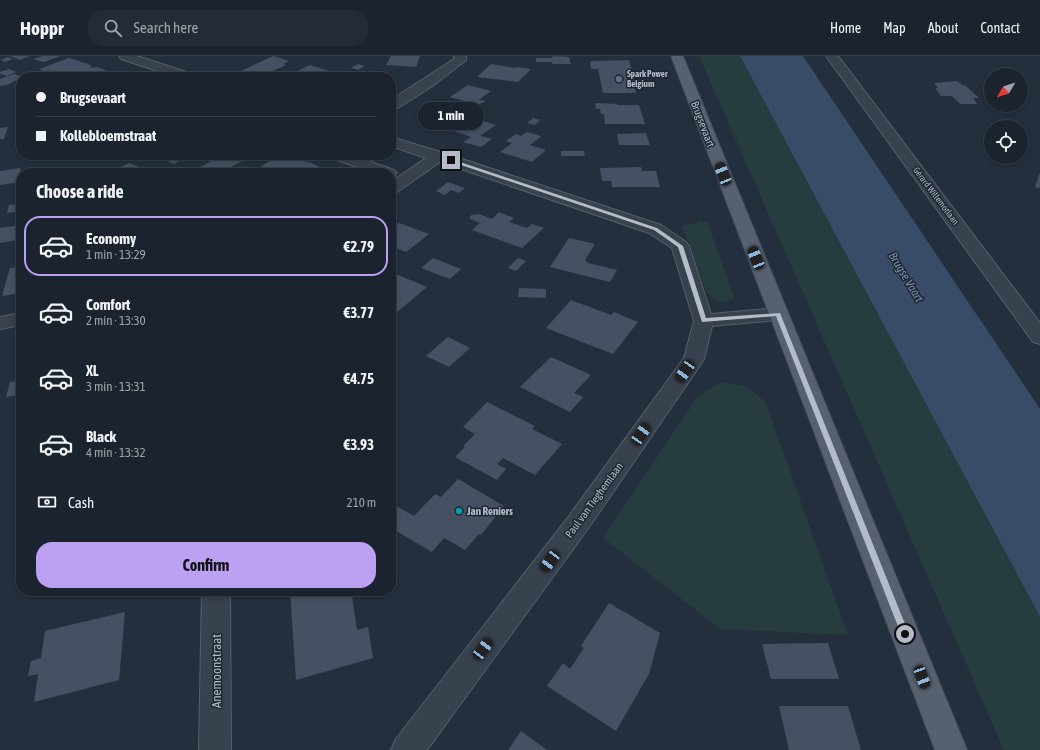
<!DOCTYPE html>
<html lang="en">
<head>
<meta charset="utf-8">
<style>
	:root { --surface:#1b232e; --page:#242b36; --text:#f1f3f6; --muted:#a0a4aa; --line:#39404a; --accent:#bca0f2 }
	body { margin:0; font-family:"Asap Condensed",sans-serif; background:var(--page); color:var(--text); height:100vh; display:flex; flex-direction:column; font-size:15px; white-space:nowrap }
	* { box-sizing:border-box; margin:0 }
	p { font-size:13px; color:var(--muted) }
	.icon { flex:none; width:22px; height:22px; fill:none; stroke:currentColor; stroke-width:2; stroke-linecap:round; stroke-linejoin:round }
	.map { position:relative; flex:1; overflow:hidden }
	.drawer { position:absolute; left:16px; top:112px; width:380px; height:428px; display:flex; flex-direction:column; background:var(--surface); border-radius:16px; box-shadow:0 2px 6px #0003,0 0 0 1px var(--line) }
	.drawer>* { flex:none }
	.hud { position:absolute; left:16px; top:16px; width:380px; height:88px; border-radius:16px; box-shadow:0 2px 6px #0003,0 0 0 1px var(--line); display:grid; align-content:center; height:88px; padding:0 20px; background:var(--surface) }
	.needle { width:26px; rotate:231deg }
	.buttons { position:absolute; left:984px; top:12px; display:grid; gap:8px }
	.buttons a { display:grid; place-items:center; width:44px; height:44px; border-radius:50%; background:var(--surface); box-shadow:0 2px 6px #0003,0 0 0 1px var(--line); font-size:20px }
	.end { position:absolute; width:18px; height:18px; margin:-9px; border:5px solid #b4bcc9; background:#111; box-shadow:0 0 0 2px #111 }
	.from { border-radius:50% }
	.bubble { position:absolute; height:28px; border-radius:14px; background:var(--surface); box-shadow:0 2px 6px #0003,0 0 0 1px var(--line); font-size:13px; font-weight:700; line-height:28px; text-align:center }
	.car { position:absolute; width:12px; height:24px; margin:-12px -6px; border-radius:5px; box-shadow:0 0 3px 1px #0007; background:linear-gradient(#222 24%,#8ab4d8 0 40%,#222 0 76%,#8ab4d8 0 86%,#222 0) }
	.hud b { display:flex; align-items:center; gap:14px; height:38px; font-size:15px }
	.hud b+b { border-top:1px solid var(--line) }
	.hud i { width:10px; height:10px; background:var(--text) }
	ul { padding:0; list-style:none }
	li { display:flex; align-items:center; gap:12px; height:60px; margin:0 8px 6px; padding:0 12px; border:2px solid transparent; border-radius:16px }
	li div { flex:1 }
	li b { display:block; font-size:15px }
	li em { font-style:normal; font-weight:700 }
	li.current { border-color:var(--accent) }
	li>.icon { width:36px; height:36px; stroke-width:1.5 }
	h2 { padding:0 20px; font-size:18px; line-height:48px }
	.pay { display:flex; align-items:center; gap:10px; height:44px; padding:0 20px; font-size:15px }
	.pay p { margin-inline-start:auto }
	.button { display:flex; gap:8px; margin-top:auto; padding:8px 20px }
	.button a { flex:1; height:46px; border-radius:16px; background:var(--accent); color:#111; font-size:16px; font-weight:700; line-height:46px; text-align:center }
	header { display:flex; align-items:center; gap:24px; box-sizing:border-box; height:56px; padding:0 20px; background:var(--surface); border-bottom:1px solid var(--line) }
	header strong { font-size:19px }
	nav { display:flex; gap:22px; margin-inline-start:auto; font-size:14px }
	.search { width:280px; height:36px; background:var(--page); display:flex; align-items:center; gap:10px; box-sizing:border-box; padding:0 14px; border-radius:16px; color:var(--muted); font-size:15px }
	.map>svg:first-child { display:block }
	.green { fill:#263c3f }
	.water { fill:#394c67 }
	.building { fill:#455162 }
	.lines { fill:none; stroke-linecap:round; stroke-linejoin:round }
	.street-casing { stroke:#565f6c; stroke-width:2 }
	.primary-casing { stroke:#414a57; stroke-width:2 }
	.street { fill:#38414e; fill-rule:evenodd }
	.primary { fill:#56606e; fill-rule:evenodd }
	.route { fill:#b4bcc9 }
	.service-dot { fill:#5c6f8a; stroke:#1d2633; stroke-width:1.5 }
	.culture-dot { fill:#0f9aa8; stroke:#1d2633; stroke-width:1.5 }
	.labels { text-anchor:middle; stroke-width:3; stroke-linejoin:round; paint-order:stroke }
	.far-poi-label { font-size:9px; font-weight:bold; fill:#b4bcc9; stroke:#1d2633; text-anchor:start }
	.far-street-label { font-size:9px; fill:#b4bcc9; stroke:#1d2633 }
	.street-label { font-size:11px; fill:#b4bcc9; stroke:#1d2633 }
	.poi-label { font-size:11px; font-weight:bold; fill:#b4bcc9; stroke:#1d2633; text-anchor:start }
	.water-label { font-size:12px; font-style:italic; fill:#7c92b1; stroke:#1d2633 }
	.near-street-label { font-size:13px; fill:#b4bcc9; stroke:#1d2633 }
</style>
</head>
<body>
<header>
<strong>Hoppr</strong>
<div class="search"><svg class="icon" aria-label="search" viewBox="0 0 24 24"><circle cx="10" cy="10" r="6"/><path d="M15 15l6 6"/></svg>Search here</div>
<nav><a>Home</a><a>Map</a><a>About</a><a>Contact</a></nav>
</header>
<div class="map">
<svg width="1040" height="694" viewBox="0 0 1040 694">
	<rect width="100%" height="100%" fill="#242f3e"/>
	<g class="green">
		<path d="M699,0H740L1040,561V694H1004Z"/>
		<path d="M701,164L708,167L734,242L727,246L715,244L706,235L682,169L694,168Z"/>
		<path d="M720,326L745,330L765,345L848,579L720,573L603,482L698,340Z"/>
	</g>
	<path class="water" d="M740,0H803L1040,353V561Z"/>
	<g class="building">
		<path d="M10,0H30L20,4Z"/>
		<path d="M43,0H60L44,6L33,3Z"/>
		<path d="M273,0L289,5L283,8L286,9L260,21L239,16Z"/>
		<path d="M391,0H420L416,11L386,9Z"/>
		<path d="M553,0L569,1L571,8H552V6H536V2H552Z"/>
		<path d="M8,1L13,3L5,6L0,4Z"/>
		<path d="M69,2L91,9L90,11L92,12L97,11L119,19L114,21H59L52,18L46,20L42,19L47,17L39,13Z"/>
		<path d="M629,4L636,37H603L598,13H591L590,5Z"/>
		<path d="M358,8L365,10L358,14L351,12Z"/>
		<path d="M491,8L515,12L516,11L531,13L518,26L477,21Z"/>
		<path d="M310,9L329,15L317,21H285Z"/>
		<path d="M9,13L16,16L7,20L0,18V16Z"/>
		<path d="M14,18L21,20V23L12,26L10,28L0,30V23Z"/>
		<path d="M957,25L962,29L966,30L979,42H973L977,48H960L952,40H941L935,32H938L934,27Z"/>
		<path d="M468,29L491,35L479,44L486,45L474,51L462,47L465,45L450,41Z"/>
		<path d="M598,47L617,48V49H639L645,68H605L604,58H601L600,53H596L595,48Z"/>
		<path d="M453,59L465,63L469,61L496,69L480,80L492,83L481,91L463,86L471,81L437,69Z"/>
		<path d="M533,62L540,64L535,69L527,67Z"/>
		<path d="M8,71L4,83H0V72Z"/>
		<path d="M527,76L541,80L530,89L546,94L532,106L500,96L512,87L506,85L516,78L521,80Z"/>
		<path d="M646,77L650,89H619L617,78Z"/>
		<path d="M561,95H584L585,100H561Z"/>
		<path d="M169,99H191L174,108L162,103Z"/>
		<path d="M211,99H253L220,117H198L193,115L217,102Z"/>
		<path d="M280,99L311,107L334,117H250Z"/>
		<path d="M129,107L142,112L133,117H108Z"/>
		<path d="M641,111L642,115H656L660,131H612L611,125H602L600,112Z"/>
		<path d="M21,112L19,118H21V126L0,129V115Z"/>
		<path d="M1040,116V132L1035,131Z"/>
		<path d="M448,126L465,132L459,137L451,134L445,139L436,135Z"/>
		<path d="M21,148V155L7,157L9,149Z"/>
		<path d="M499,156L514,162L509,166L527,172L532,168L544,172L522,192L472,174L480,167L470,163V160L472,159L479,158L492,163Z"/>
		<path d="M399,167L429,178L406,196L391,190V173Z"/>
		<path d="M21,169L18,184L0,187V172Z"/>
		<path d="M569,182L595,188L585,204L588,207L617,214L610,226L550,211Z"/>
		<path d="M433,202L461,213L450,223L421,212Z"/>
		<path d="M518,202L526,205L516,215L508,212Z"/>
		<path d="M21,211V237L2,240L10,212Z"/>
		<path d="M391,216L427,231L397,256L391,253Z"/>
		<path d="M519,232L546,233V242L518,241Z"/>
		<path d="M571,244L611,259L614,256L638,266L613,298L546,272Z"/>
		<path d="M448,281L470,292L449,311L426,300Z"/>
		<path d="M551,301L591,319L574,337L583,341L570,356L520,331Z"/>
		<path d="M21,324L19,339L6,341L10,326Z"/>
		<path d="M487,346L535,370L532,373L562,388L535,419L503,402L497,408L506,413L497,424L455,401L465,391L463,390L475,378L463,371Z"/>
		<path d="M458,423L504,450L481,479L479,478L465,494L444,482L432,496L391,472V447L414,460L435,438L441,441Z"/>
		<path d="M290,535H363V537L352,540L357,574L368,571L373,602L296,624Z"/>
		<path d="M609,547L660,577L649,618L616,675L547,630L563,607L570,613L584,592L581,590Z"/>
		<path d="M125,556L119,624L34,646L38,618L28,620L31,605L41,602L45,575Z"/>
		<path d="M828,587L839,623H771L762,588Z"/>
		<path d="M779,650H848L861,694H789Z"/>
		<path d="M521,675L547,694H508Z"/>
	</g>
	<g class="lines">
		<defs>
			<g id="street">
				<path d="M119,0H137L193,18L195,21H176L121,3Z"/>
				<path d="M454,0H466V4L431,31L396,53L391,54V44L454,3Z"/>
				<path d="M826,0H838L1040,267V288L1033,286Z"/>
				<path d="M391,81L444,97L661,169L686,186L689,190L711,258L778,252L785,254L788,258L785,262L778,264L712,270L704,303L701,308L587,474L427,694H391L396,683L569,460L684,302L694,265L672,192L649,177L440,106L397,136L391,138V126L426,102L391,90Z"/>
				<path d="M329,99H351L394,114L397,117L394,120L391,121V117H374L331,102Z"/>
				<path d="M21,257V269L0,273V261Z"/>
				<path d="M202,535H230L231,694H199Z"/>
			</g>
			<path id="primary" d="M671,0H683L967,694H935Z"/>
		</defs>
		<use href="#street" class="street-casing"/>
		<use href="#primary" class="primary-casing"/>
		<use href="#street" class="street"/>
		<use href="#primary" class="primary"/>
	</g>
	<path class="route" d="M451,103L657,172L683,190L706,262L780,257L909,578L908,581H902L901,578L776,260L702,266L678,191L654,174L449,105Z"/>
	<circle class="service-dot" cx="619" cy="23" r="4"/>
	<circle class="culture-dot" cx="459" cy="455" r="4"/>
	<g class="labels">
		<g class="far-poi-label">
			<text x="627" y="21">Spark Power<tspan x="627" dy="10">Belgium</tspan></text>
		</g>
		<g class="far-street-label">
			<text transform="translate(936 140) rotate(53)" y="3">Gérard Willemotlaan</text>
		</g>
		<g class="street-label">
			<text transform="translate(703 68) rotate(69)" y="4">Brugsevaart</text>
			<text transform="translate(594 444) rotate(-54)" y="4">Paul van Tieghemlaan</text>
		</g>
		<g class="poi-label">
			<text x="467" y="459">Jan Reniers</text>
		</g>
		<g class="water-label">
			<text transform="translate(906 221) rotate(59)" y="4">Brugse Vaart</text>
		</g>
		<g class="near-street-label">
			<text transform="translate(216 615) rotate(-90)" y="5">Anemoonstraat</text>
		</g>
	</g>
</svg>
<div class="buttons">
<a><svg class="needle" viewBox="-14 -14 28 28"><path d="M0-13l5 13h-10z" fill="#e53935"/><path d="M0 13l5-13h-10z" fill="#a0a4aa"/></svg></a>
<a><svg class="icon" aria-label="locate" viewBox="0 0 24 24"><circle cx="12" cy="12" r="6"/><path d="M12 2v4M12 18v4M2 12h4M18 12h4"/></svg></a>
</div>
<i class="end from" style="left:905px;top:578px"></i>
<i class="end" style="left:451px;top:104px"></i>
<div class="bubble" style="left:418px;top:46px;width:66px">1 min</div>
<i class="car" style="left:723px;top:118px;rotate:338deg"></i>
<i class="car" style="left:756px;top:202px;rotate:338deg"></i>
<i class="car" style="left:685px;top:315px;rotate:215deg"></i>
<i class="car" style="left:641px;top:378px;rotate:35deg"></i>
<i class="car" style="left:550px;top:505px;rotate:217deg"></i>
<i class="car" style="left:483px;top:593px;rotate:37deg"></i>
<i class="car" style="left:922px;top:621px;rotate:159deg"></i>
<div class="hud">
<b><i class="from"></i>Brugsevaart</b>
<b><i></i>Kollebloemstraat</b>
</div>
<section class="drawer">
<h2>Choose a ride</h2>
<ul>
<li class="current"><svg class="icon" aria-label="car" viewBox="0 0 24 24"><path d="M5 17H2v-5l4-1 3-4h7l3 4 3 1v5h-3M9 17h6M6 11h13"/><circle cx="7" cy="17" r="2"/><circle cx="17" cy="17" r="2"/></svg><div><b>Economy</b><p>1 min · 13:29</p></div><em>€2.79</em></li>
<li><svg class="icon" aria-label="car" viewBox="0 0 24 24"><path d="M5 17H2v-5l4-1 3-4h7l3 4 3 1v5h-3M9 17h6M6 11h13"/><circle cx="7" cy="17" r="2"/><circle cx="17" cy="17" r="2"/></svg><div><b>Comfort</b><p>2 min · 13:30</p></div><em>€3.77</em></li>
<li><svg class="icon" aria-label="car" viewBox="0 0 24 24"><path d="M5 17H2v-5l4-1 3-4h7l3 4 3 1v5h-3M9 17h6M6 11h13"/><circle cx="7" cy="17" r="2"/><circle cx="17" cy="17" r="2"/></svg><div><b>XL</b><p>3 min · 13:31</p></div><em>€4.75</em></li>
<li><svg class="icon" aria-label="car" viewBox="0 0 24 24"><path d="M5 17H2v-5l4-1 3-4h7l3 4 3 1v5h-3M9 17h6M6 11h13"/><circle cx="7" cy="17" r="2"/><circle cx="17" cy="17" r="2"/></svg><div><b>Black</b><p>4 min · 13:32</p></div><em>€3.93</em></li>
</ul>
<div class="pay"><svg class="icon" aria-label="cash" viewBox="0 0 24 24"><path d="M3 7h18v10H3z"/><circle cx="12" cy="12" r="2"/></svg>Cash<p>210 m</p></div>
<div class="button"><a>Confirm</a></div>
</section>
</div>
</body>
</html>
